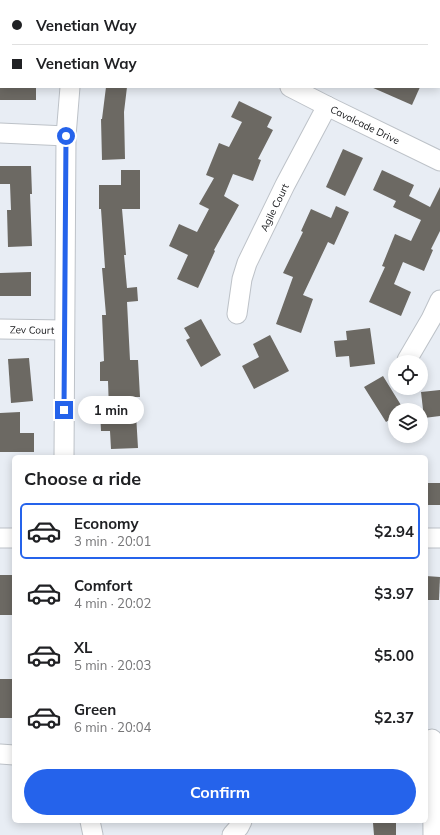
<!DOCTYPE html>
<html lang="en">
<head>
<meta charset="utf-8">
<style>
	:root { --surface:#fff; --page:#f6f6f6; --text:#202124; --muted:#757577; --line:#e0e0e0; --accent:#2563eb }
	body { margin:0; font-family:Mulish,sans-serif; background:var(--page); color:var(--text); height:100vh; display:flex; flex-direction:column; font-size:15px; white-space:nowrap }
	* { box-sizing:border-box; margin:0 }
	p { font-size:13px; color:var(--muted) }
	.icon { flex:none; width:22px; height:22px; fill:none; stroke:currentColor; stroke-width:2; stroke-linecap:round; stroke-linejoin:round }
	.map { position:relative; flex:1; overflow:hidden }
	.panel { position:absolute; left:12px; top:455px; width:416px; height:368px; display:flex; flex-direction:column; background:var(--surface); border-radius:6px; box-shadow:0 2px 10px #0003 }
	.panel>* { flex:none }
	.top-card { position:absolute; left:0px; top:0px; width:440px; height:88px; box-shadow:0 2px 10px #0003; display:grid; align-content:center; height:88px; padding:0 12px; background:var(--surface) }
	.fabs { position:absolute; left:388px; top:355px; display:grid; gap:8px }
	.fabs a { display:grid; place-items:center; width:40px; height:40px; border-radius:50%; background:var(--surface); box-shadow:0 2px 10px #0003; font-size:20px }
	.end { position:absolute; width:18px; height:18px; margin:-9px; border:5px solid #2563eb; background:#fff; box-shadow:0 0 0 2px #fff }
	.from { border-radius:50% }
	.bubble { position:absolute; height:28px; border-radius:14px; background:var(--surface); box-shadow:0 2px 10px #0003; font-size:13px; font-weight:700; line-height:28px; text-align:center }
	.top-card b { display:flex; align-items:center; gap:14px; height:38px; font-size:15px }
	.top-card b+b { border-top:1px solid var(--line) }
	.top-card i { width:10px; height:10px; background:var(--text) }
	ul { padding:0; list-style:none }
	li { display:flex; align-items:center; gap:12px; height:56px; margin:0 8px 6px; padding:0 4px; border:2px solid transparent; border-radius:6px }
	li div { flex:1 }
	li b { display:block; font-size:15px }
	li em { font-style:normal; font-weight:700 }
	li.current { border-color:var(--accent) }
	li>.icon { width:36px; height:36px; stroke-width:1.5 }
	h2 { padding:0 12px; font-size:18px; line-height:48px }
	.action { display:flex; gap:8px; margin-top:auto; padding:8px 12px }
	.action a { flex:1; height:46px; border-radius:24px; background:var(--accent); color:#fff; font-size:16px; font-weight:700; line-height:46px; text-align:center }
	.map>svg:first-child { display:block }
	.building { fill:#6c6963 }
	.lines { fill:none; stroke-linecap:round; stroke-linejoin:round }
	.minor-casing { stroke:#bdc2c8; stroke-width:21 }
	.minor { stroke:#fff; stroke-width:19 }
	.route { stroke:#2563eb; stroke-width:5 }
	.labels { text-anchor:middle; stroke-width:3.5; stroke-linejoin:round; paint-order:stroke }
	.street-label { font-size:10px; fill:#151619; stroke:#fff }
</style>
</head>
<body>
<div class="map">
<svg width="440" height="835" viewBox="0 0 440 835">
	<rect width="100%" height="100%" fill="#e8edf4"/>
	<g class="building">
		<rect x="0" y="87" width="36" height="13"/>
		<path d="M106,87H127L124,112L125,159L102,160L101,119H102Z"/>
		<path d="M371,87H420L412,105Z"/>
		<path d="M239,101L272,117L267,127L273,130L258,159L261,160L253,181L233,174L224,196L239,205L214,250L215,251L198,288L177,279L188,255L169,246L179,224L197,232L209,209L199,204L214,178L206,175L219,143L229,147L242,122L231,117Z"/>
		<path d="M343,149L363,158L345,196L326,187Z"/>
		<path d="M0,166H31L32,194H30L32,246L8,247L7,210H11L10,184H0Z"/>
		<path d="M121,170H140V209H122L126,255H124L127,288L137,287L138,301L127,302L130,360H138L140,397H135L138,448L111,449L110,431H101L100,410H109L108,381H100V362L104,361L102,315H106L102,268H105L101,209H99V185H121Z"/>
		<path d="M382,170L414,185L409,196L430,207L440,187V231L431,249L433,250L424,271L403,262L394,284L411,292L401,316L369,302L385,267L382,266L395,234L411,241L421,220L393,207L396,201L373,190Z"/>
		<path d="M336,206L349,212L334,245L328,242L303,295L313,299L301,333L276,324L293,277L283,273L303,232L301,231L311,209L331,218Z"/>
		<path d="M31,272V296H0V273Z"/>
		<path d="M201,319L221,355L201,367L186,340L190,338L184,328Z"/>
		<path d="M370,328L375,364L350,367L349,356L336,357L334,341L347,340L346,331Z"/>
		<path d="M270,335L289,371L254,389L242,366L259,357L253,344Z"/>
		<path d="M29,358L33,401L11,403L8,359Z"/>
		<path d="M383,376L404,410H395V416L386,422L364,387Z"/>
		<path d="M440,390V416L424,418L421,392Z"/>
		<path d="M20,412V433H34V452H0V413Z"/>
		<rect x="426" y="483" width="14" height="22"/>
		<rect x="0" y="575" width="14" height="40"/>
		<path d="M426,576L440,577L439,600H426Z"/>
		<rect x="0" y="679" width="14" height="39"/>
		<path d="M396,822V835H374L373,823Z"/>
	</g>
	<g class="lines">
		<defs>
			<g id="minor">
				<path d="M82,1V0"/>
				<path id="s1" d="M290,87L327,106L440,161"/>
				<path d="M0,133L66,136"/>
				<path id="s2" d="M237,314L242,279L247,263L285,185L327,106"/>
				<path id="s3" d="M0,329L64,330"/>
				<path d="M407,360L431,319L440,300"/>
				<path d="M64,457L66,136L70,87"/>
				<path d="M0,538H14"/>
				<path d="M426,538H440"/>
				<path d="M432,739L433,835"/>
				<path d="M0,754L14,755"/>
				<path d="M90,821L93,835"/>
				<path d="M232,835L239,827L242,821"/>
			</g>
		</defs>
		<use href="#minor" class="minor-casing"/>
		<use href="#minor" class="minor"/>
	</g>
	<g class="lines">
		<path class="route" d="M64,410L66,136"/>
	</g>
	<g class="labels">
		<g class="street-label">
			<text dy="4" stroke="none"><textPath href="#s1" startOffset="84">Cavalcade Drive</textPath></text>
			<text dy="4" stroke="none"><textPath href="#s2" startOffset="114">Agile Court</textPath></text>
			<text dy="4" stroke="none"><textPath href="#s3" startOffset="32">Zev Court</textPath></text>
		</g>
	</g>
</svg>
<div class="fabs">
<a><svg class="icon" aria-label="locate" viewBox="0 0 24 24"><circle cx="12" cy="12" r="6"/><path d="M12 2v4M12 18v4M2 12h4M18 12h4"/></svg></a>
<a><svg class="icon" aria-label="layers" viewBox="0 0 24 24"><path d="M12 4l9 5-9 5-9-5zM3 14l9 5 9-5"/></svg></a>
</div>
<i class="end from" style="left:66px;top:136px"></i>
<i class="end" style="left:64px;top:410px"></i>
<div class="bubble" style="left:78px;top:396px;width:66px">1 min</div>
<div class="top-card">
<b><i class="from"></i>Venetian Way</b>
<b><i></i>Venetian Way</b>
</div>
<section class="panel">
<h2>Choose a ride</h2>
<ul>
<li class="current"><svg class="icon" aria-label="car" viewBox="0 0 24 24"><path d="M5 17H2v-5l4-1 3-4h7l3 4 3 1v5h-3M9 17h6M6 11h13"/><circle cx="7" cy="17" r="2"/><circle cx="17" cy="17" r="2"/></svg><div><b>Economy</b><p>3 min · 20:01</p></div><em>$2.94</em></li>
<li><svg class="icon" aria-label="car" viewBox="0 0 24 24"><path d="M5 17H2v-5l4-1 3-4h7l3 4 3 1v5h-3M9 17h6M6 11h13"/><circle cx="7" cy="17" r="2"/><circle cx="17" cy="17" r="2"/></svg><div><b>Comfort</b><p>4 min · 20:02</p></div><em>$3.97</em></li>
<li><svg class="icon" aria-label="car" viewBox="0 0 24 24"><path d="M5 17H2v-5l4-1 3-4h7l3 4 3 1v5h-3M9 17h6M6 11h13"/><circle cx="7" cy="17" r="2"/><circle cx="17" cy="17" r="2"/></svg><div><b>XL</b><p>5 min · 20:03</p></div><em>$5.00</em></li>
<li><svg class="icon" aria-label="car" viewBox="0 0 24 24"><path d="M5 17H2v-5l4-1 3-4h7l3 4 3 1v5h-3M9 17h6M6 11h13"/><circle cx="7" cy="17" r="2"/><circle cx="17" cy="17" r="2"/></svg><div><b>Green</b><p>6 min · 20:04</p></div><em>$2.37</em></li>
</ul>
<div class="action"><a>Confirm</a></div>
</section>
</div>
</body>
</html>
